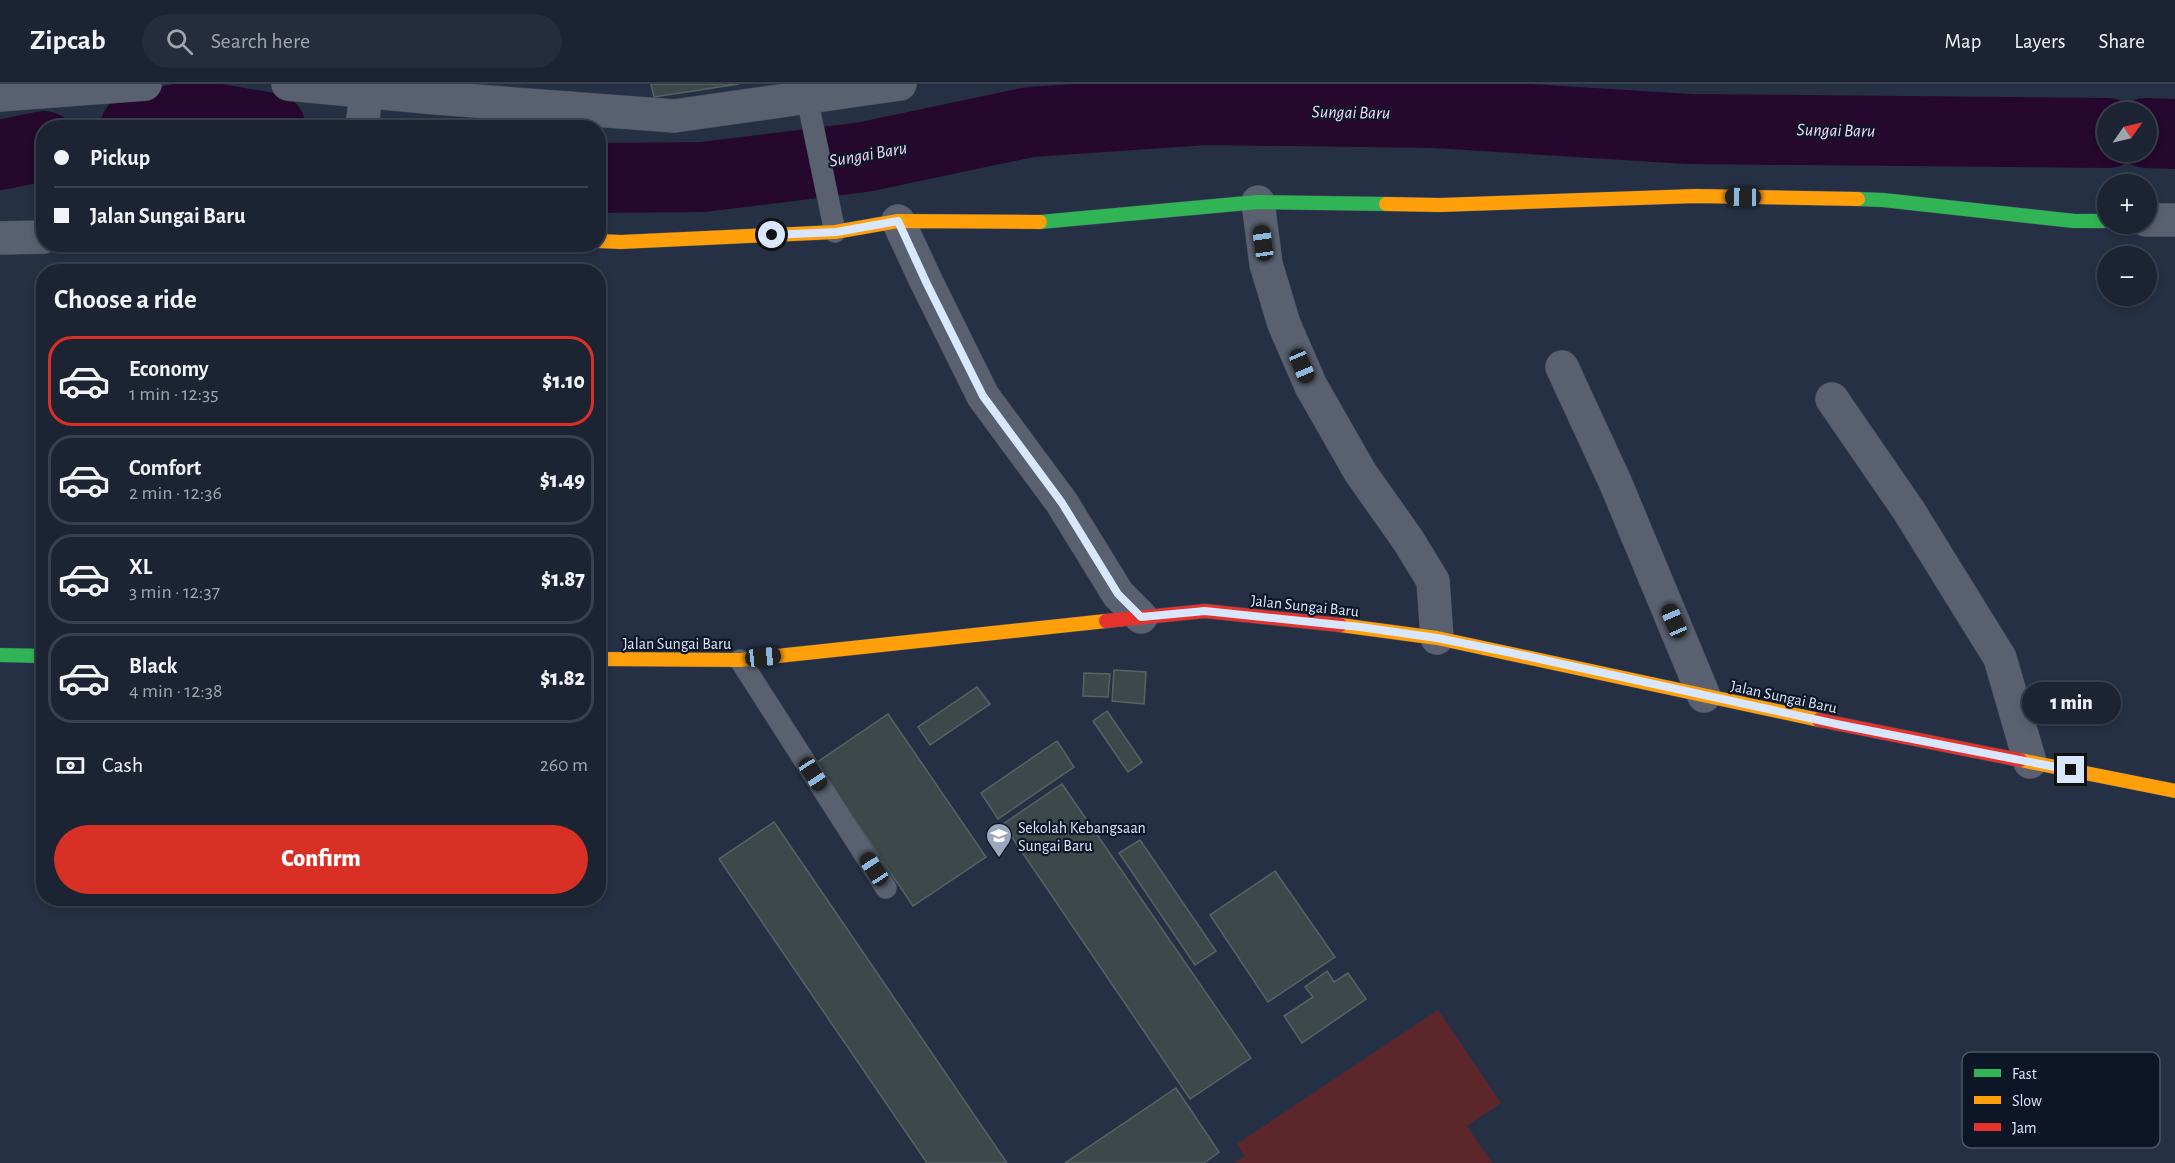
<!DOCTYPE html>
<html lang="en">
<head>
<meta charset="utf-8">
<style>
	:root { --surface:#1c2433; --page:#252c3b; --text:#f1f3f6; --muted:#a0a4ac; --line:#3a414e; --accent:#d93025 }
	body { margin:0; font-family:"Alegreya Sans",sans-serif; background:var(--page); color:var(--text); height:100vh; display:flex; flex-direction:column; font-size:22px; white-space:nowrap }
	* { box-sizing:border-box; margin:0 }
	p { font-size:20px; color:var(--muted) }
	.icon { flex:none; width:33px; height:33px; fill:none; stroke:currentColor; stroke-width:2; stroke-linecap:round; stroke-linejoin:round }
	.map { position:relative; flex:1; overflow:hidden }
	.details { position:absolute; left:36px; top:180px; width:570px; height:642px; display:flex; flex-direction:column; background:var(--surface); border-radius:24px; box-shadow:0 3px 9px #0003,0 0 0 2px var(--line) }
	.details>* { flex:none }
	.top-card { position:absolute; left:36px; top:36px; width:570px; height:132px; border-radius:24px; box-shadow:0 3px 9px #0003,0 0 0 2px var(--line); display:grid; align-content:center; height:132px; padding:0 18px; background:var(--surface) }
	.needle { width:39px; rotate:56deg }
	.fabs { position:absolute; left:2097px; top:18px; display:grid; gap:12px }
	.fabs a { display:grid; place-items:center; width:60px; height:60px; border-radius:50%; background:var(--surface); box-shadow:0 3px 9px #0003,0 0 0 2px var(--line); font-size:30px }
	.end { position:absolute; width:27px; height:27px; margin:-14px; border:8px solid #d9e7fe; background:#111; box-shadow:0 0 0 3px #111 }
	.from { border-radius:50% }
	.bubble { position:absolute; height:42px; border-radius:21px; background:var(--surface); box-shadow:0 3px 9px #0003,0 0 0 2px var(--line); font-size:20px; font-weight:800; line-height:42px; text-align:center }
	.car { position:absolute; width:18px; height:36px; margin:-18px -9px; border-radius:8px; box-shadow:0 0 4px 2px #0007; background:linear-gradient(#222 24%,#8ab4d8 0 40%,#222 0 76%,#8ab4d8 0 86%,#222 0) }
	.top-card b { display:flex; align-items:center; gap:21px; height:57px; font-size:22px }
	.top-card b+b { border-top:2px solid var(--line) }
	.top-card i { width:15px; height:15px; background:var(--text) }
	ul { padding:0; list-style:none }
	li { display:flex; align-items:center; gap:18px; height:90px; margin:0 12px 9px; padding:0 6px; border:3px solid var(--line); border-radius:24px }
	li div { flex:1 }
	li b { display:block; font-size:22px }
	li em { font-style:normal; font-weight:800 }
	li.current { border-color:var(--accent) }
	li>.icon { width:54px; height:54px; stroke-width:1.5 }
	h2 { padding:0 18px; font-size:27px; line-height:72px }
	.pay { display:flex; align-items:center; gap:15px; height:66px; padding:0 18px; font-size:22px }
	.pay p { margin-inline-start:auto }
	.button { display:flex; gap:12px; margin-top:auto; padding:12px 18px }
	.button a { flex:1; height:69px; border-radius:36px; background:var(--accent); color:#fff; font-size:24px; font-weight:800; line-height:69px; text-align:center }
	header { display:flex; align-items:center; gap:36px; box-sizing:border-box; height:84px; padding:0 30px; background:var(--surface); border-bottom:2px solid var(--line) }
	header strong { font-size:28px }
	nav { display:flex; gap:33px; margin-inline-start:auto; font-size:21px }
	.search { width:420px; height:54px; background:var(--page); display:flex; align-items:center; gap:15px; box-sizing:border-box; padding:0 21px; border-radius:33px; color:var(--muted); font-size:22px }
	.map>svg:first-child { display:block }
	.pitch { fill:#5d262a }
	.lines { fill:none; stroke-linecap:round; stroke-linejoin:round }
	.river { stroke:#26072e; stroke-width:70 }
	.building { fill:#3d484a; stroke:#576363; stroke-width:1.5 }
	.lane-casing { stroke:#424b5c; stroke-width:22 }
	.street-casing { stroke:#424b5c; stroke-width:34 }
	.fast-casing { stroke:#424b5c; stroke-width:15 }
	.slow-casing { stroke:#424b5c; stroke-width:15 }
	.jam-casing { stroke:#424b5c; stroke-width:15 }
	.lane { stroke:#596170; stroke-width:21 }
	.street { stroke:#596170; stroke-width:33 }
	.fast { stroke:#30b455; stroke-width:14 }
	.slow { stroke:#ff9f0a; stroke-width:14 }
	.jam { stroke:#e5322d; stroke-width:14 }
	.route { stroke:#d9e7fe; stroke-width:8 }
	.labels { text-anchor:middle; stroke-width:4.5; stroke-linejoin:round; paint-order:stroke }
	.street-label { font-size:16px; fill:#d9e7fe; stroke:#0d1626 }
	.poi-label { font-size:16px; fill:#d9e7fe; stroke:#0d1626; text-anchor:start }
	.water-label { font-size:18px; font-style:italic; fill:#f4d7f9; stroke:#0d1626 }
	.key { fill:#0d1626; stroke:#4a5567; stroke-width:1.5 }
	.key-label { font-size:16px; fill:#d9e7fe }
</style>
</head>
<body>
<header>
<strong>Zipcab</strong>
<div class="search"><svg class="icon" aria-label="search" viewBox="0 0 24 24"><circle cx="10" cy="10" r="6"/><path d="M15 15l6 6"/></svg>Search here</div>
<nav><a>Map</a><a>Layers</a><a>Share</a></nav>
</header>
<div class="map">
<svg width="2175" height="1079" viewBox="0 0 2175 1079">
	<rect width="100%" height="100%" fill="#263044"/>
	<path class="pitch" d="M1438,926L1501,1019L1467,1042L1492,1079H1234L1245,1072L1237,1060Z"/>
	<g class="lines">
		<g class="river">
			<path d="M135,44L196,31L271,44"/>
			<path d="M2146,49L2175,50"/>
			<path d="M0,71L44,62"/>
			<path d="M598,94L703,93L864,73L1030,38L1205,26L1435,29L1688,45L2108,49"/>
		</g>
	</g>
	<g class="building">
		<path d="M651,0H739L654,13Z"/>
		<path d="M1114,586L1146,588L1144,620L1112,617Z"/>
		<path d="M1084,589L1110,590L1108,613L1083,612Z"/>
		<path d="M977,603L990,620L930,661L918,643Z"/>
		<path d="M1107,627L1142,678L1128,688L1093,637Z"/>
		<path d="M888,630L986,773L913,822L816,679Z"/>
		<path d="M1057,657L1074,683L998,735L981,709Z"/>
		<path d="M1062,700L1251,974L1190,1015L1003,740Z"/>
		<path d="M774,738L1007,1079H927L719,775Z"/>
		<path d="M1140,756L1216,867L1195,881L1119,769Z"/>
		<path d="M1275,787L1335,873L1268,918L1210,831Z"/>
		<path d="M1327,887L1334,898L1348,889L1366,915L1302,959L1284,932L1313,913L1305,903Z"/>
		<path d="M1176,1004L1219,1068L1204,1079H1065Z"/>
	</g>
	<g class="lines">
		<defs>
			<g id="lane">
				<path d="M807,14L835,148"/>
				<path d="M740,576L886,804"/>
			</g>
			<g id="street">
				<path d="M288,0L436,14L674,32L900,0"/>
				<path d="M0,11L145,0"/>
				<path d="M362,44L366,8"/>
				<path d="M1258,118L1266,180L1284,240L1311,302L1360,388L1408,456L1433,497L1437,554"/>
				<path d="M2146,136H2175"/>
				<path d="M898,137L927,199L983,312L1062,419L1118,510L1141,533"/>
				<path d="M0,154L44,153"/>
				<path d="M1562,283L1616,400L1704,612"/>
				<path d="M1832,315L1909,427L2000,574L2030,678"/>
			</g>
			<g id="fast">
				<path d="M1858,115L1883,116L2074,137H2108"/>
				<path d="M1040,138L1258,118L1386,120"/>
				<path d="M0,571L44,572"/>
			</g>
			<g id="slow">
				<path d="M1386,120L1440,121L1696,112L1858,115"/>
				<path d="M598,157L621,158L835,148L898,137L1040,138"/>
				<path d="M1340,541L1437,554L1819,636"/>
				<path d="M598,575L740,576L1106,537"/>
				<path d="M2020,676L2175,707"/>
			</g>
			<g id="jam">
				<path d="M1106,537L1205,527L1340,541"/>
				<path d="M1819,636L2020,676"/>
			</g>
		</defs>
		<use href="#lane" class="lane-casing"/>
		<use href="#street" class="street-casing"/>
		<use href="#fast" class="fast-casing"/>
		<use href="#slow" class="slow-casing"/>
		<use href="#jam" class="jam-casing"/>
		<use href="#lane" class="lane"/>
		<use href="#street" class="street"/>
		<use href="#fast" class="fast"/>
		<use href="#slow" class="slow"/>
		<use href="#jam" class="jam"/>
	</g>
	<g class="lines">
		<path class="route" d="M772,151L836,148L898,137L927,200L983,312L1062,419L1118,510L1141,533L1205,527L1360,543L1437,554L1507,568L1841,641L2071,686"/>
	</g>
	<defs>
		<symbol id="school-pin" viewBox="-11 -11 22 30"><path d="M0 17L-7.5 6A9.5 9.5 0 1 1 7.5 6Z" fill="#9aa7bd" stroke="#0d1626"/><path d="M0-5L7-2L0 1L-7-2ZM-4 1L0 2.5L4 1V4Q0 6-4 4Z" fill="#fff"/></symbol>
	</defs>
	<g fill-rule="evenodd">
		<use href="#school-pin" x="984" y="737" width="30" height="40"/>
	</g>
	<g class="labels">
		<g class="street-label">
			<text transform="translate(1305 521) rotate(6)" y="6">Jalan Sungai Baru</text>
			<text x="677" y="565">Jalan Sungai Baru</text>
			<text transform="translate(1784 612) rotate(12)" y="6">Jalan Sungai Baru</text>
		</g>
		<g class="poi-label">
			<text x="1018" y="749">Sekolah Kebangsaan<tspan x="1018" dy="18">Sungai Baru</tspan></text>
		</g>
		<g class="water-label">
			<text transform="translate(1351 28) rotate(1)" y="6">Sungai Baru</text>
			<text transform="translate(1836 46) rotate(1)" y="6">Sungai Baru</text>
			<text transform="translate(868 70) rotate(-10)" y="6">Sungai Baru</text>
		</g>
	</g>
	<rect x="1962" y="968" width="198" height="96" rx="9" class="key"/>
	<rect x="1974" y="985" width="27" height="8" fill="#30b455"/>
	<rect x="1974" y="1012" width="27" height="8" fill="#ff9f0a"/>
	<rect x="1974" y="1039" width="27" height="8" fill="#e5322d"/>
	<g class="key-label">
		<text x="2012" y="995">Fast</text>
		<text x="2012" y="1022">Slow</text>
		<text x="2012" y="1049">Jam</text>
	</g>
</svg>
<div class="fabs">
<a><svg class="needle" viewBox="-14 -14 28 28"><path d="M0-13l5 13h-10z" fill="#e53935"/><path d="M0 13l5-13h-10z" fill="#a0a4ac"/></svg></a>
<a>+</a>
<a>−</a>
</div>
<i class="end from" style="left:772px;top:151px"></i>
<i class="end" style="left:2071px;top:686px"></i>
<div class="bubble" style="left:2022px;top:598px;width:99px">1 min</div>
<i class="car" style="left:1743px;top:113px;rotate:271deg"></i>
<i class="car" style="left:1263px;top:159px;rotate:352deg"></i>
<i class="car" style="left:1302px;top:282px;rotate:157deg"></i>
<i class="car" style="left:1674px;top:537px;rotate:337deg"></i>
<i class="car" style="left:763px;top:573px;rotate:84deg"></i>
<i class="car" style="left:813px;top:690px;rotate:147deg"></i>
<i class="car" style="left:874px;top:785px;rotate:327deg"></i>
<div class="top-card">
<b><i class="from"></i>Pickup</b>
<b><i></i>Jalan Sungai Baru</b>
</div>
<section class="details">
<h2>Choose a ride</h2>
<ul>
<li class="current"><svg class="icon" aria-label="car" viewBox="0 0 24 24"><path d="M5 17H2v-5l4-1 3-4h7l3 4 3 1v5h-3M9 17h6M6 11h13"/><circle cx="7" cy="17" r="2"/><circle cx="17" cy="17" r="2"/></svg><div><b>Economy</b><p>1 min · 12:35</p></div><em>$1.10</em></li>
<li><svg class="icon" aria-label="car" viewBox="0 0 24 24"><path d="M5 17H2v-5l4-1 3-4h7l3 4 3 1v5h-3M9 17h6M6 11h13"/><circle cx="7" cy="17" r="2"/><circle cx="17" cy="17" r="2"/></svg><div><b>Comfort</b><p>2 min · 12:36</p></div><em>$1.49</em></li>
<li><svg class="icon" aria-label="car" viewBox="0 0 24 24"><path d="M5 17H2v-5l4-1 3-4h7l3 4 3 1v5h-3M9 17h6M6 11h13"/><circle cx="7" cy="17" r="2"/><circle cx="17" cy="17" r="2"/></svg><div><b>XL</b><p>3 min · 12:37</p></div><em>$1.87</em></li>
<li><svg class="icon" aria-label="car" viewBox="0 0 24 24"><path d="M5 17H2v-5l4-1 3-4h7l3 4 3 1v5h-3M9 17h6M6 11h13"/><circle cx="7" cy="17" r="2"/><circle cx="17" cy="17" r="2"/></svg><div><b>Black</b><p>4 min · 12:38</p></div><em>$1.82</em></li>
</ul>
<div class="pay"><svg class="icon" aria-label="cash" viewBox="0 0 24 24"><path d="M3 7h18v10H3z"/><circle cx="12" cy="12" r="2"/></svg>Cash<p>260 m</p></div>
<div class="button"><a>Confirm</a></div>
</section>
</div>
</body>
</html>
